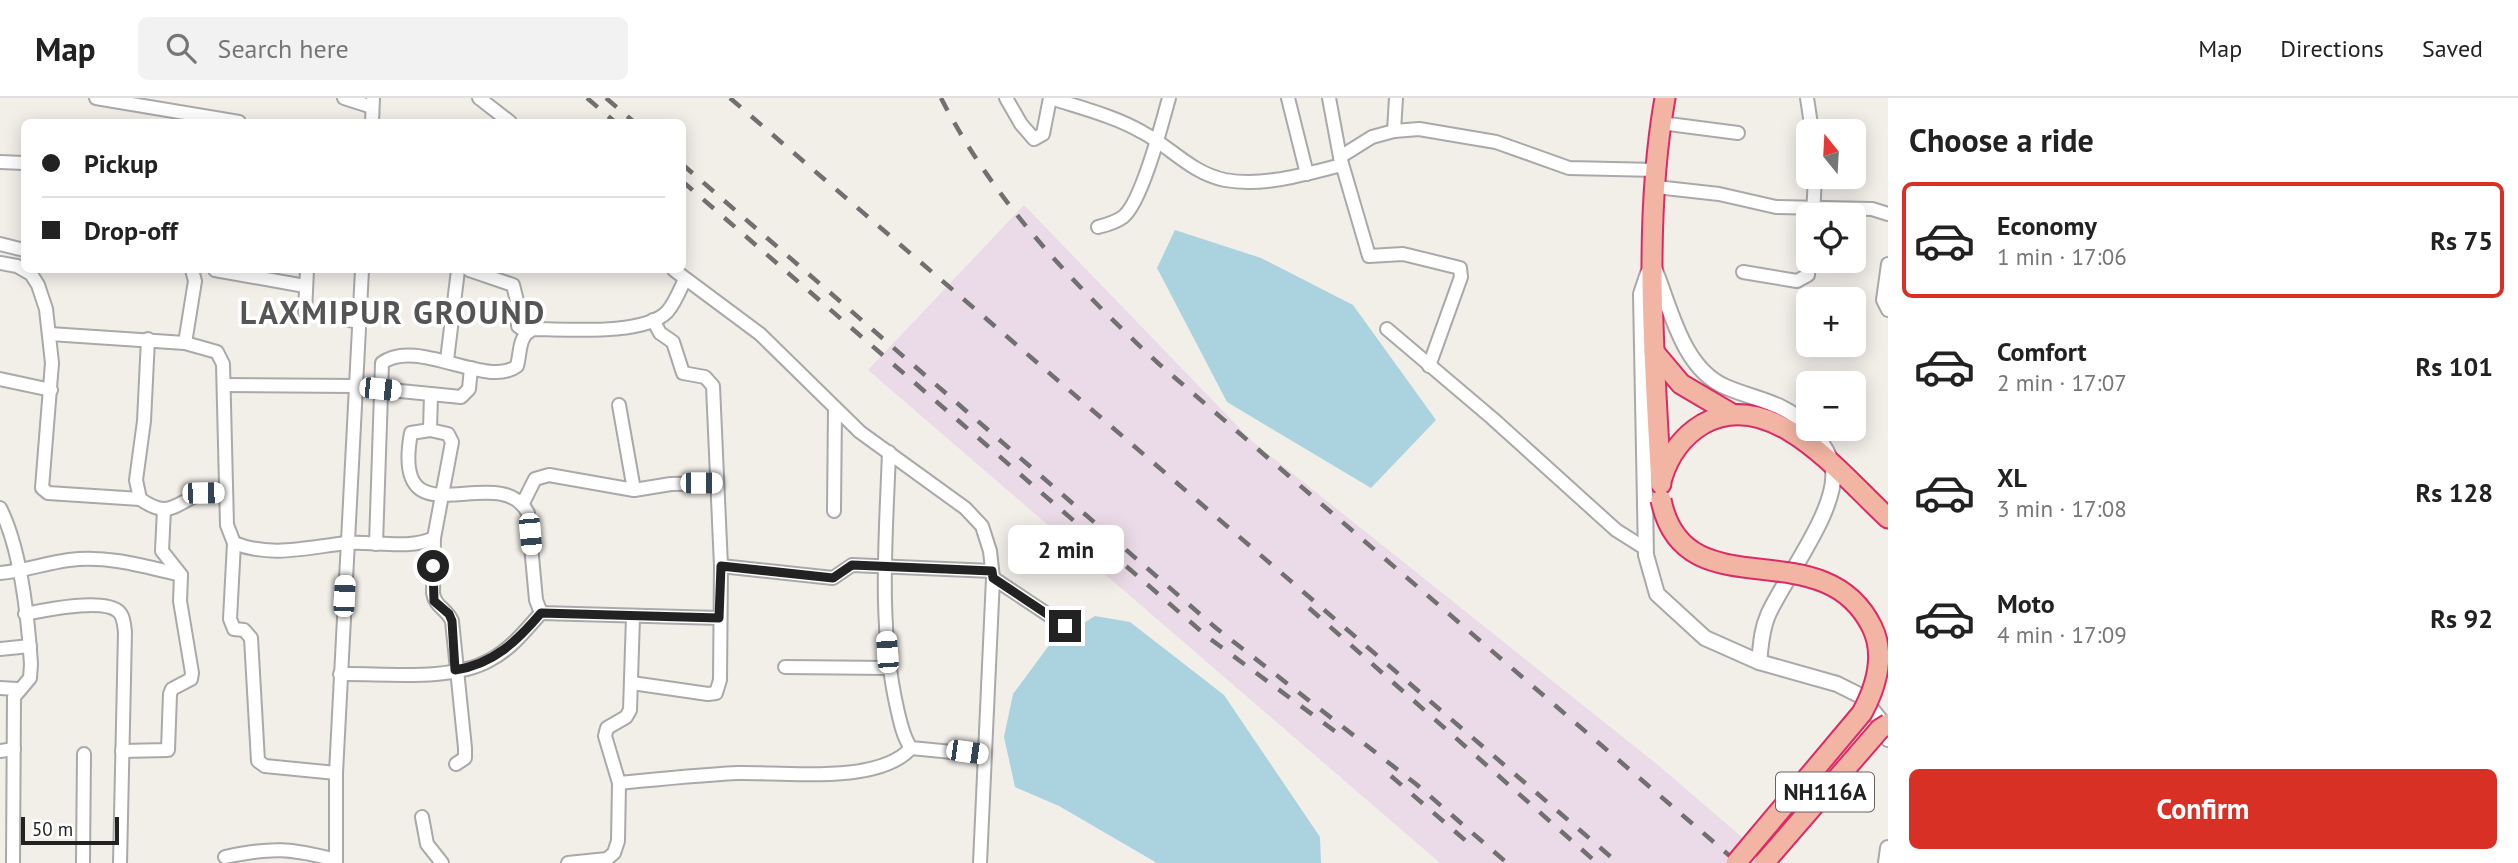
<!DOCTYPE html>
<html lang="en">
<head>
<meta charset="utf-8">
<style>
	:root { --surface:#fff; --page:#f2f2f2; --text:#222; --muted:#767676; --line:#e0e0e0; --accent:#d93025 }
	body { margin:0; font-family:"PT Sans",sans-serif; background:var(--page); color:var(--text); height:100vh; display:flex; flex-direction:column; font-size:26px; white-space:nowrap }
	* { box-sizing:border-box; margin:0 }
	p { font-size:23px; color:var(--muted) }
	.icon { flex:none; width:38px; height:38px; fill:none; stroke:currentColor; stroke-width:2; stroke-linecap:round; stroke-linejoin:round }
	.map { position:relative; flex:1; overflow:hidden }
	.drawer { display:flex; flex-direction:column; background:var(--surface); width:630px }
	.drawer>* { flex:none }
	.hud { position:absolute; left:21px; top:21px; width:665px; height:154px; border-radius:10px; box-shadow:0 4px 18px #0003; display:grid; align-content:center; height:154px; padding:0 21px; background:var(--surface) }
	.needle { width:46px; rotate:342deg }
	.fabs { position:absolute; left:1796px; top:21px; display:grid; gap:14px }
	.fabs a { display:grid; place-items:center; width:70px; height:70px; border-radius:10px; background:var(--surface); box-shadow:0 4px 18px #0003; font-size:35px }
	.scale { position:absolute; left:21px; bottom:18px; width:98px; box-sizing:border-box; padding-left:7px; border:4px solid #222; border-top:0; font-size:19px; line-height:24px; white-space:nowrap; color:#222; -webkit-text-stroke:5px #fff; paint-order:stroke }
	.end { position:absolute; width:32px; height:32px; margin:-16px; border:9px solid #222; background:#fff; box-shadow:0 0 0 4px #fff }
	.from { border-radius:50% }
	.bubble { position:absolute; height:49px; border-radius:10px; background:var(--surface); box-shadow:0 4px 18px #0003; font-size:23px; font-weight:600; line-height:49px; text-align:center }
	.car { position:absolute; width:21px; height:42px; margin:-21px -10px; border-radius:9px; box-shadow:0 0 5px 2px #0007; background:linear-gradient(#fff 24%,#345 0 40%,#fff 0 76%,#345 0 86%,#fff 0) }
	.hud b { display:flex; align-items:center; gap:24px; height:66px; font-size:26px }
	.hud b+b { border-top:2px solid var(--line) }
	.hud i { width:18px; height:18px; background:var(--text) }
	ul { padding:0; list-style:none }
	li { display:flex; align-items:center; gap:21px; height:116px; margin:0 14px 10px; padding:0 7px; border:4px solid transparent; border-radius:10px }
	li div { flex:1 }
	li b { display:block; font-size:26px }
	li em { font-style:normal; font-weight:600 }
	li.active { border-color:var(--accent) }
	li>.icon { width:63px; height:63px; stroke-width:1.5 }
	h2 { padding:0 21px; font-size:32px; line-height:84px }
	.action { display:flex; gap:14px; margin-top:auto; padding:14px 21px }
	.action a { flex:1; height:80px; border-radius:10px; background:var(--accent); color:#fff; font-size:28px; font-weight:600; line-height:80px; text-align:center }
	header { display:flex; align-items:center; gap:42px; box-sizing:border-box; height:98px; padding:0 35px; background:var(--surface); border-bottom:2px solid var(--line) }
	header strong { font-size:33px }
	nav { display:flex; gap:38px; margin-inline-start:auto; font-size:24px }
	.search { width:490px; height:63px; background:var(--page); display:flex; align-items:center; gap:18px; box-sizing:border-box; padding:0 24px; border-radius:10px; color:var(--muted); font-size:26px }
	main { display:flex; flex:1; min-height:0 }
	.map>svg:first-child { display:block }
	.industrial { fill:#ebdbe8 }
	.water { fill:#aad3df }
	.lines { fill:none; stroke-linecap:round; stroke-linejoin:round }
	.minor-casing { stroke:#a9a9a9; stroke-width:16 }
	.tertiary-casing { stroke:#a9a9a9; stroke-width:18 }
	.trunk-casing { stroke:#dc2a67; stroke-width:23 }
	.minor { stroke:#fff; stroke-width:12 }
	.tertiary { stroke:#fff; stroke-width:14 }
	.trunk { stroke:#f2b4a3; stroke-width:19 }
	.rail { stroke:#707070; stroke-width:4.5; stroke-dasharray:14 14; stroke-linecap:butt }
	.trunk-bridge-casing { stroke:#dc2a67; stroke-width:23; stroke-linecap:butt }
	.trunk-bridge { stroke:#f2b4a3; stroke-width:19 }
	.route { stroke:#222; stroke-width:9 }
	.labels { text-anchor:middle; stroke-width:7; stroke-linejoin:round; paint-order:stroke }
	.shield { fill:#fff; stroke:#646464; stroke-width:2 }
	.shield-label { font-size:23px; font-weight:bold; fill:#222 }
	.district-label { font-size:32px; font-weight:bold; letter-spacing:2px; fill:#555; stroke:#fff }
</style>
</head>
<body>
<header>
<strong>Map</strong>
<div class="search"><svg class="icon" aria-label="search" viewBox="0 0 24 24"><circle cx="10" cy="10" r="6"/><path d="M15 15l6 6"/></svg>Search here</div>
<nav><a>Map</a><a>Directions</a><a>Saved</a></nav>
</header>
<main>
<div class="map">
<svg width="1888" height="765" viewBox="0 0 1888 765">
	<rect width="100%" height="100%" fill="#f2efe9"/>
	<path class="industrial" d="M1024,107L1253,344L1658,667L1772,765H1440L868,272Z"/>
	<g class="water">
		<path d="M1175,132L1261,160L1353,207L1436,322L1371,390L1227,304L1157,170Z"/>
		<path d="M1095,518L1130,524L1224,597L1320,739L1321,765H1157L1059,708L1015,689L1004,639L1013,596L1050,546Z"/>
	</g>
	<g class="lines">
		<defs>
			<g id="minor">
				<path d="M96,0L239,24"/>
				<path d="M344,0L372,9"/>
				<path d="M479,0L510,24"/>
				<path d="M1006,0L1021,26L1034,41L1043,36L1050,0"/>
				<path d="M1051,0C1081,10 1114,18 1142,34C1171,49 1191,75 1225,82C1264,89 1305,76 1342,67"/>
				<path d="M1288,0L1307,76"/>
				<path d="M1329,0L1340,59L1369,158L1403,156L1460,170L1461,179L1429,268"/>
				<path d="M1807,0L1812,33"/>
				<path d="M372,24L373,0"/>
				<path d="M1661,25L1738,35"/>
				<path d="M1394,33L1396,0"/>
				<path d="M1340,59L1372,39L1394,33L1419,31L1496,44L1569,70L1657,72"/>
				<path d="M0,64L24,65"/>
				<path d="M1656,89L1719,96L1776,109L1872,111L1888,116"/>
				<path d="M1813,117L1815,79"/>
				<path d="M1098,129C1106,127 1116,124 1123,119C1142,104 1162,25 1169,0"/>
				<path d="M0,146L24,152"/>
				<path d="M0,165L17,168L31,176L38,187L46,211L52,265L42,390L48,395L140,401"/>
				<path d="M1888,166L1883,202L1888,212"/>
				<path d="M215,172L305,188"/>
				<path d="M307,172L305,214L359,224"/>
				<path d="M469,172L513,187L517,203L518,228L526,234"/>
				<path d="M674,172L760,236L860,334L965,410L982,428L990,453L993,480L980,765"/>
				<path d="M1743,174L1797,183L1808,177L1809,163"/>
				<path d="M1387,231L1492,320L1616,432L1646,451"/>
				<path d="M50,236L185,245L217,254L223,266L227,427L234,445C271,460 309,449 347,445C374,443 409,452 434,440L452,344L448,336L430,332L431,296"/>
				<path d="M148,241L144,323L136,382L140,401C168,420 173,408 197,397C206,394 217,395 226,395"/>
				<path d="M185,245L195,183L192,172"/>
				<path d="M447,262L458,172"/>
				<path d="M0,281L51,292"/>
				<path d="M224,287L355,288"/>
				<path d="M380,291L461,299L469,291L471,270"/>
				<path d="M619,307L634,392"/>
				<path d="M430,332L411,335C390,449 499,359 528,415L536,502L541,515L719,520"/>
				<path d="M889,354C886,440 878,526 897,610C900,623 903,639 911,650L983,657"/>
				<path d="M523,405L535,381L549,377L634,392L671,386L717,385"/>
				<path d="M0,410C21,451 28,520 31,566L30,580L14,599L13,765"/>
				<path d="M834,413L835,310"/>
				<path d="M434,440L433,495C435,509 447,511 452,523L465,650V660L456,666"/>
				<path d="M234,445L230,521L234,531L244,532L251,540L258,663L265,668L336,675"/>
				<path d="M376,446L382,265C417,239 487,291 517,268C521,253 518,237 534,231C567,231 643,238 667,214C675,205 680,192 685,181"/>
				<path d="M721,468L833,480L852,467L992,473"/>
				<path d="M0,475C24,473 46,465 69,462C107,457 144,468 181,477"/>
				<path d="M993,480L1065,528"/>
				<path d="M25,516C45,512 102,500 118,513C124,518 124,527 125,534L120,765"/>
				<path d="M0,551L30,548"/>
				<path d="M785,569L890,570"/>
				<path d="M340,576C384,575 451,584 490,562C511,551 526,532 541,515"/>
				<path d="M632,585L708,596L716,595L720,582L721,468L713,288L705,279L683,275L673,244L660,235L653,222"/>
				<path d="M0,590L17,591"/>
				<path d="M0,653L14,651"/>
				<path d="M122,653L168,652L170,596L172,591L191,581L192,575L180,503L181,477L162,453L164,411"/>
				<path d="M619,685C658,681 698,677 738,675C783,674 879,687 911,650"/>
				<path d="M422,719L427,746L442,765"/>
				<path d="M225,759C272,749 290,750 336,762"/>
				<path d="M83,765L84,656"/>
				<path d="M336,765V675L362,172"/>
				<path d="M568,765L607,761L614,755L618,743L619,685L605,638L607,630L626,619L630,612L633,519"/>
			</g>
			<g id="tertiary">
				<path d="M1655,172C1671,212 1683,271 1726,289C1756,302 1785,304 1808,329"/>
				<path d="M1648,175L1641,196L1646,457L1657,496L1705,540L1759,564L1837,586L1861,598L1881,623L1888,641"/>
				<path d="M1759,564C1761,548 1761,533 1768,517C1783,482 1843,406 1832,367C1828,352 1819,341 1810,331"/>
				<path d="M1886,765L1888,750"/>
			</g>
			<g id="trunk">
				<path d="M1654,254L1681,286L1732,316"/>
				<path d="M1662,380C1669,357 1683,338 1703,326C1772,287 1842,378 1888,420"/>
				<path d="M1661,386C1654,260 1643,124 1665,0"/>
			</g>
		</defs>
		<use href="#minor" class="minor-casing"/>
		<use href="#tertiary" class="tertiary-casing"/>
		<use href="#trunk" class="trunk-casing"/>
		<use href="#minor" class="minor"/>
		<use href="#tertiary" class="tertiary"/>
		<use href="#trunk" class="trunk"/>
		<g class="rail">
			<path d="M587,0L615,24"/>
			<path d="M606,0L634,24"/>
			<path d="M730,0L1618,765"/>
			<path d="M941,0C994,104 1074,187 1159,266L1738,765"/>
			<path d="M682,66L1216,530L1416,686L1507,765"/>
			<path d="M682,83L1209,540L1336,634"/>
			<path d="M1309,510L1597,765"/>
			<path d="M1391,678L1473,749"/>
		</g>
		<defs>
			<g id="trunk-bridge">
				<path d="M1661,402C1684,516 1823,429 1872,529C1886,558 1876,589 1862,615L1736,765"/>
				<path d="M1764,765L1880,631L1888,626"/>
			</g>
		</defs>
		<use href="#trunk-bridge" class="trunk-bridge-casing"/>
		<use href="#trunk-bridge" class="trunk-bridge"/>
	</g>
	<g class="lines">
		<path class="route" d="M433,468L434,503L449,516L452,523L455,572C494,566 517,543 541,515L719,520L721,468L833,480L852,467L992,473L993,480L1065,528"/>
	</g>
	<g class="labels">
		<rect class="shield" x="1776" y="674.5" width="98" height="39" rx="5"/>
		<g class="shield-label">
			<text x="1825" y="702">NH116A</text>
		</g>
		<g class="district-label">
			<text x="393" y="226">LAXMIPUR GROUND</text>
		</g>
	</g>
</svg>
<div class="fabs">
<a><svg class="needle" viewBox="-14 -14 28 28"><path d="M0-13l5 13h-10z" fill="#e53935"/><path d="M0 13l5-13h-10z" fill="#767676"/></svg></a>
<a><svg class="icon" aria-label="locate" viewBox="0 0 24 24"><circle cx="12" cy="12" r="6"/><path d="M12 2v4M12 18v4M2 12h4M18 12h4"/></svg></a>
<a>+</a>
<a>−</a>
</div>
<div class="scale">50 m</div>
<i class="end from" style="left:433px;top:468px"></i>
<i class="end" style="left:1065px;top:528px"></i>
<div class="bubble" style="left:1008px;top:427px;width:116px">2 min</div>
<i class="car" style="left:380px;top:291px;rotate:96deg"></i>
<i class="car" style="left:701px;top:385px;rotate:90deg"></i>
<i class="car" style="left:203px;top:395px;rotate:89deg"></i>
<i class="car" style="left:530px;top:436px;rotate:175deg"></i>
<i class="car" style="left:344px;top:498px;rotate:3deg"></i>
<i class="car" style="left:887px;top:554px;rotate:356deg"></i>
<i class="car" style="left:967px;top:654px;rotate:98deg"></i>
<div class="hud">
<b><i class="from"></i>Pickup</b>
<b><i></i>Drop-off</b>
</div>
</div>
<section class="drawer">
<h2>Choose a ride</h2>
<ul>
<li class="active"><svg class="icon" aria-label="car" viewBox="0 0 24 24"><path d="M5 17H2v-5l4-1 3-4h7l3 4 3 1v5h-3M9 17h6M6 11h13"/><circle cx="7" cy="17" r="2"/><circle cx="17" cy="17" r="2"/></svg><div><b>Economy</b><p>1 min · 17:06</p></div><em>Rs 75</em></li>
<li><svg class="icon" aria-label="car" viewBox="0 0 24 24"><path d="M5 17H2v-5l4-1 3-4h7l3 4 3 1v5h-3M9 17h6M6 11h13"/><circle cx="7" cy="17" r="2"/><circle cx="17" cy="17" r="2"/></svg><div><b>Comfort</b><p>2 min · 17:07</p></div><em>Rs 101</em></li>
<li><svg class="icon" aria-label="car" viewBox="0 0 24 24"><path d="M5 17H2v-5l4-1 3-4h7l3 4 3 1v5h-3M9 17h6M6 11h13"/><circle cx="7" cy="17" r="2"/><circle cx="17" cy="17" r="2"/></svg><div><b>XL</b><p>3 min · 17:08</p></div><em>Rs 128</em></li>
<li><svg class="icon" aria-label="car" viewBox="0 0 24 24"><path d="M5 17H2v-5l4-1 3-4h7l3 4 3 1v5h-3M9 17h6M6 11h13"/><circle cx="7" cy="17" r="2"/><circle cx="17" cy="17" r="2"/></svg><div><b>Moto</b><p>4 min · 17:09</p></div><em>Rs 92</em></li>
</ul>
<div class="action"><a>Confirm</a></div>
</section>
</main>
</body>
</html>
